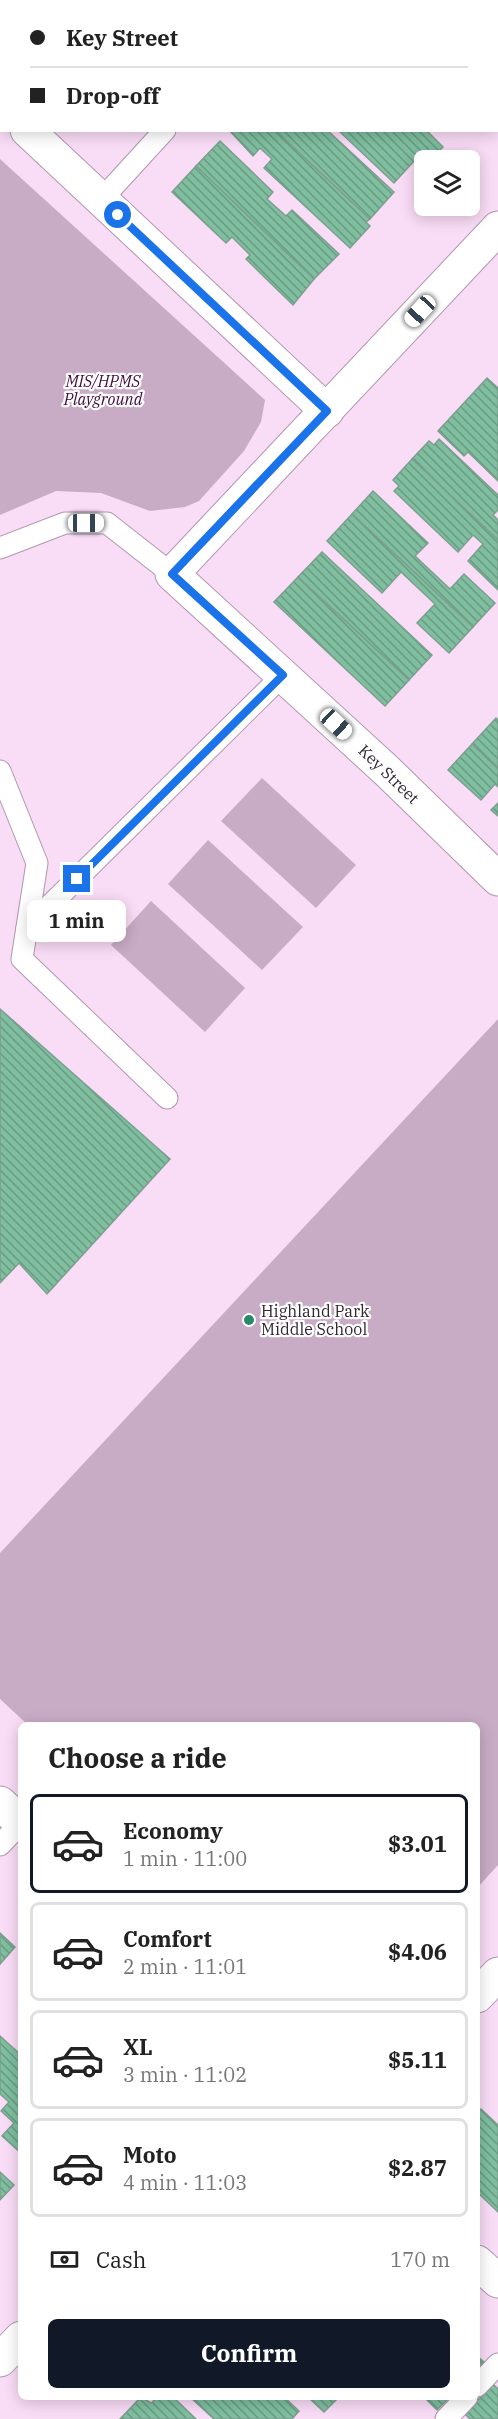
<!DOCTYPE html>
<html lang="en">
<head>
<meta charset="utf-8">
<style>
	:root { --surface:#fff; --page:#f2f2f2; --text:#222; --muted:#767676; --line:#e0e0e0; --accent:#111827 }
	body { margin:0; font-family:"IBM Plex Serif",serif; background:var(--page); color:var(--text); height:100vh; display:flex; flex-direction:column; font-size:22px; white-space:nowrap }
	* { box-sizing:border-box; margin:0 }
	p { font-size:20px; color:var(--muted) }
	.icon { flex:none; width:33px; height:33px; fill:none; stroke:currentColor; stroke-width:2; stroke-linecap:round; stroke-linejoin:round }
	.map { position:relative; flex:1; overflow:hidden }
	.panel { position:absolute; left:18px; top:1722px; width:462px; height:678px; display:flex; flex-direction:column; background:var(--surface); border-radius:9px; box-shadow:0 3px 15px #0003 }
	.panel>* { flex:none }
	.banner { position:absolute; left:0px; top:0px; width:498px; height:132px; box-shadow:0 3px 15px #0003; display:grid; align-content:center; height:132px; padding:0 30px; background:var(--surface) }
	.tools { position:absolute; left:414px; top:150px; display:grid; gap:12px }
	.tools a { display:grid; place-items:center; width:66px; height:66px; border-radius:9px; background:var(--surface); box-shadow:0 3px 15px #0003; font-size:30px }
	.end { position:absolute; width:27px; height:27px; margin:-14px; border:8px solid #1a73e8; background:#fff; box-shadow:0 0 0 3px #fff }
	.from { border-radius:50% }
	.bubble { position:absolute; height:42px; border-radius:9px; background:var(--surface); box-shadow:0 3px 15px #0003; font-size:20px; font-weight:700; line-height:42px; text-align:center }
	.car { position:absolute; width:18px; height:36px; margin:-18px -9px; border-radius:8px; box-shadow:0 0 4px 2px #0007; background:linear-gradient(#fff 24%,#345 0 40%,#fff 0 76%,#345 0 86%,#fff 0) }
	.banner b { display:flex; align-items:center; gap:21px; height:57px; font-size:22px }
	.banner b+b { border-top:2px solid var(--line) }
	.banner i { width:15px; height:15px; background:var(--text) }
	ul { padding:0; list-style:none }
	li { display:flex; align-items:center; gap:18px; height:99px; margin:0 12px 9px; padding:0 18px; border:3px solid var(--line); border-radius:9px }
	li div { flex:1 }
	li b { display:block; font-size:22px }
	li em { font-style:normal; font-weight:700 }
	li.selected { border-color:var(--accent) }
	li>.icon { width:54px; height:54px; stroke-width:1.5 }
	h2 { padding:0 30px; font-size:27px; line-height:72px }
	.pay { display:flex; align-items:center; gap:15px; height:66px; padding:0 30px; font-size:22px }
	.pay p { margin-inline-start:auto }
	.action { display:flex; gap:12px; margin-top:auto; padding:12px 30px }
	.action a { flex:1; height:69px; border-radius:9px; background:var(--accent); color:#fff; font-size:24px; font-weight:700; line-height:69px; text-align:center }
	.map>svg:first-child { display:block }
	.green { fill:#c8abc5 }
	.building { fill:url(#building-back-hatch); stroke:#7c9f8e; stroke-width:1.5 }
	.lines { fill:none; stroke-linecap:round; stroke-linejoin:round }
	.lane-casing { stroke:#b197af; stroke-width:23 }
	.street-casing { stroke:#b197af; stroke-width:35 }
	.lane { stroke:#fff; stroke-width:21 }
	.street { stroke:#fff; stroke-width:33 }
	.route { stroke:#1a73e8; stroke-width:8 }
	.poi-dot { fill:#278a64; stroke:#fff; stroke-width:2 }
	.labels { text-anchor:middle; stroke-width:4.5; stroke-linejoin:round; paint-order:stroke }
	.park-label { font-size:16px; font-style:italic; fill:#450c43; stroke:#fff }
	.street-label { font-size:16px; fill:#312730; stroke:#fff }
	.poi-label { font-size:16px; fill:#312730; stroke:#fff; text-anchor:start }
</style>
</head>
<body>
<div class="map">
<svg width="498" height="2419" viewBox="0 0 498 2419">
	<defs>
		<pattern id="building-back-hatch" width="6" height="6" patternUnits="userSpaceOnUse" patternTransform="scale(1.5)"><rect width="6" height="6" fill="#7fbfa0"/><path d="M-1 5l2 2M0 0l6 6M5-1l2 2" fill="none" stroke="#699b83"/></pattern>
	</defs>
	<rect width="100%" height="100%" fill="#f9dcf6"/>
	<g class="green">
		<path d="M0,159L265,400L261,422L244,451L199,501L185,507L150,511L101,493L56,491L0,515Z"/>
		<path d="M262,778L356,865L316,908L221,821Z"/>
		<path d="M208,840L303,927L262,970L168,884Z"/>
		<path d="M151,901L245,988L205,1032L111,945Z"/>
		<path d="M498,1019V1865L477,1888V1725H28L0,1699V1553Z"/>
	</g>
	<g class="building">
		<path d="M0,0H64L66,2H2V8Z"/>
		<path d="M86,0H135L136,2H87Z"/>
		<path d="M135,0H159L160,2H136Z"/>
		<path d="M166,0H190L192,2H165Z"/>
		<path d="M338,0H374L376,2H337Z"/>
		<path d="M374,0H405L407,2H376Z"/>
		<path d="M446,0H490L492,2H446Z"/>
		<path d="M496,6L498,8V53L496,52Z"/>
		<path d="M229,130H275L370,219L366,222L370,226L350,248L264,168L272,159L260,148L253,156Z"/>
		<path d="M275,130H327L394,192L370,219Z"/>
		<path d="M338,130H426L443,147L430,160H424L423,168L415,160L394,183Z"/>
		<path d="M220,141L273,192L267,199L286,216L292,210L339,254L314,279L196,166Z"/>
		<path d="M196,166L314,279L293,305L246,259L250,255L232,237L226,243L172,192Z"/>
		<path d="M487,378L498,388V481L468,452L464,456L438,431Z"/>
		<path d="M439,439L498,495V510L493,515L498,520V540L412,459L429,441L434,445Z"/>
		<path d="M412,459L498,540V590L468,561L483,544L473,535L458,552L394,491L399,486L393,480Z"/>
		<path d="M373,491L428,543L415,556L450,589L464,574L495,603L473,627L352,514Z"/>
		<path d="M352,514L473,627L449,653L417,623L435,604L401,572L382,593L327,541Z"/>
		<path d="M322,552L432,655L409,680L298,577Z"/>
		<path d="M298,577L409,680L385,706L274,602Z"/>
		<path d="M496,718L498,720V769L472,744Z"/>
		<path d="M472,744L498,769V787L495,784L481,800L448,770Z"/>
		<path d="M498,803V816L491,810Z"/>
		<path d="M0,1009L170,1159L47,1294L19,1263L0,1283Z"/>
		<path d="M0,1933L15,1947L0,1964Z"/>
		<path d="M0,2036L21,2055V2153L2,2136L14,2123L1,2111L9,2102L0,2094Z"/>
		<path d="M481,2109L498,2125V2212L477,2192V2113Z"/>
		<path d="M0,2172L14,2185L0,2200Z"/>
		<path d="M477,2356L484,2362L477,2369Z"/>
		<path d="M493,2384L498,2389V2419H470L465,2414Z"/>
		<path d="M141,2397L151,2403L158,2397H173L196,2419H120Z"/>
		<path d="M190,2397H284L299,2411L292,2419H214Z"/>
		<path d="M308,2397H339L324,2412Z"/>
		<path d="M424,2397H450L437,2410Z"/>
	</g>
	<g class="lines">
		<defs>
			<g id="lane">
				<path d="M288,2L289,0"/>
				<path d="M101,200L165,130"/>
				<path d="M0,548L65,523H107L172,574"/>
				<path d="M0,771L37,863L22,959L167,1098"/>
				<path d="M27,928L283,675"/>
				<path d="M0,1845L21,1823"/>
				<path d="M477,2386L498,2364"/>
				<path d="M446,2419L467,2397"/>
			</g>
			<g id="street">
				<path d="M0,105L2,106"/>
				<path d="M27,130L327,411"/>
				<path d="M498,228L172,574L387,771L498,879"/>
				<path d="M0,1803L21,1823"/>
				<path d="M477,1996L498,1974"/>
				<path d="M477,2262L498,2281"/>
				<path d="M0,2360L21,2338"/>
			</g>
		</defs>
		<use href="#lane" class="lane-casing"/>
		<use href="#street" class="street-casing"/>
		<use href="#lane" class="lane"/>
		<use href="#street" class="street"/>
	</g>
	<g class="lines">
		<path class="route" d="M77,879L283,675L172,574L327,411L118,215"/>
	</g>
	<circle class="poi-dot" cx="249" cy="1320" r="6"/>
	<g class="labels">
		<g class="park-label">
			<text x="103" y="387">MIS/HPMS<tspan x="103" dy="18">Playground</tspan></text>
		</g>
		<g class="street-label">
			<text transform="translate(389 774) rotate(44)" y="6">Key Street</text>
		</g>
		<g class="poi-label">
			<text x="261" y="1317">Highland Park<tspan x="261" dy="18">Middle School</tspan></text>
		</g>
	</g>
</svg>
<div class="tools">
<a><svg class="icon" aria-label="layers" viewBox="0 0 24 24"><path d="M12 4l9 5-9 5-9-5zM3 14l9 5 9-5"/></svg></a>
</div>
<i class="end from" style="left:118px;top:215px"></i>
<i class="end" style="left:77px;top:879px"></i>
<div class="bubble" style="left:27px;top:900px;width:99px">1 min</div>
<i class="car" style="left:420px;top:311px;rotate:223deg"></i>
<i class="car" style="left:86px;top:523px;rotate:90deg"></i>
<i class="car" style="left:336px;top:724px;rotate:133deg"></i>
<div class="banner">
<b><i class="from"></i>Key Street</b>
<b><i></i>Drop-off</b>
</div>
<section class="panel">
<h2>Choose a ride</h2>
<ul>
<li class="selected"><svg class="icon" aria-label="car" viewBox="0 0 24 24"><path d="M5 17H2v-5l4-1 3-4h7l3 4 3 1v5h-3M9 17h6M6 11h13"/><circle cx="7" cy="17" r="2"/><circle cx="17" cy="17" r="2"/></svg><div><b>Economy</b><p>1 min · 11:00</p></div><em>$3.01</em></li>
<li><svg class="icon" aria-label="car" viewBox="0 0 24 24"><path d="M5 17H2v-5l4-1 3-4h7l3 4 3 1v5h-3M9 17h6M6 11h13"/><circle cx="7" cy="17" r="2"/><circle cx="17" cy="17" r="2"/></svg><div><b>Comfort</b><p>2 min · 11:01</p></div><em>$4.06</em></li>
<li><svg class="icon" aria-label="car" viewBox="0 0 24 24"><path d="M5 17H2v-5l4-1 3-4h7l3 4 3 1v5h-3M9 17h6M6 11h13"/><circle cx="7" cy="17" r="2"/><circle cx="17" cy="17" r="2"/></svg><div><b>XL</b><p>3 min · 11:02</p></div><em>$5.11</em></li>
<li><svg class="icon" aria-label="car" viewBox="0 0 24 24"><path d="M5 17H2v-5l4-1 3-4h7l3 4 3 1v5h-3M9 17h6M6 11h13"/><circle cx="7" cy="17" r="2"/><circle cx="17" cy="17" r="2"/></svg><div><b>Moto</b><p>4 min · 11:03</p></div><em>$2.87</em></li>
</ul>
<div class="pay"><svg class="icon" aria-label="cash" viewBox="0 0 24 24"><path d="M3 7h18v10H3z"/><circle cx="12" cy="12" r="2"/></svg>Cash<p>170 m</p></div>
<div class="action"><a>Confirm</a></div>
</section>
</div>
</body>
</html>
